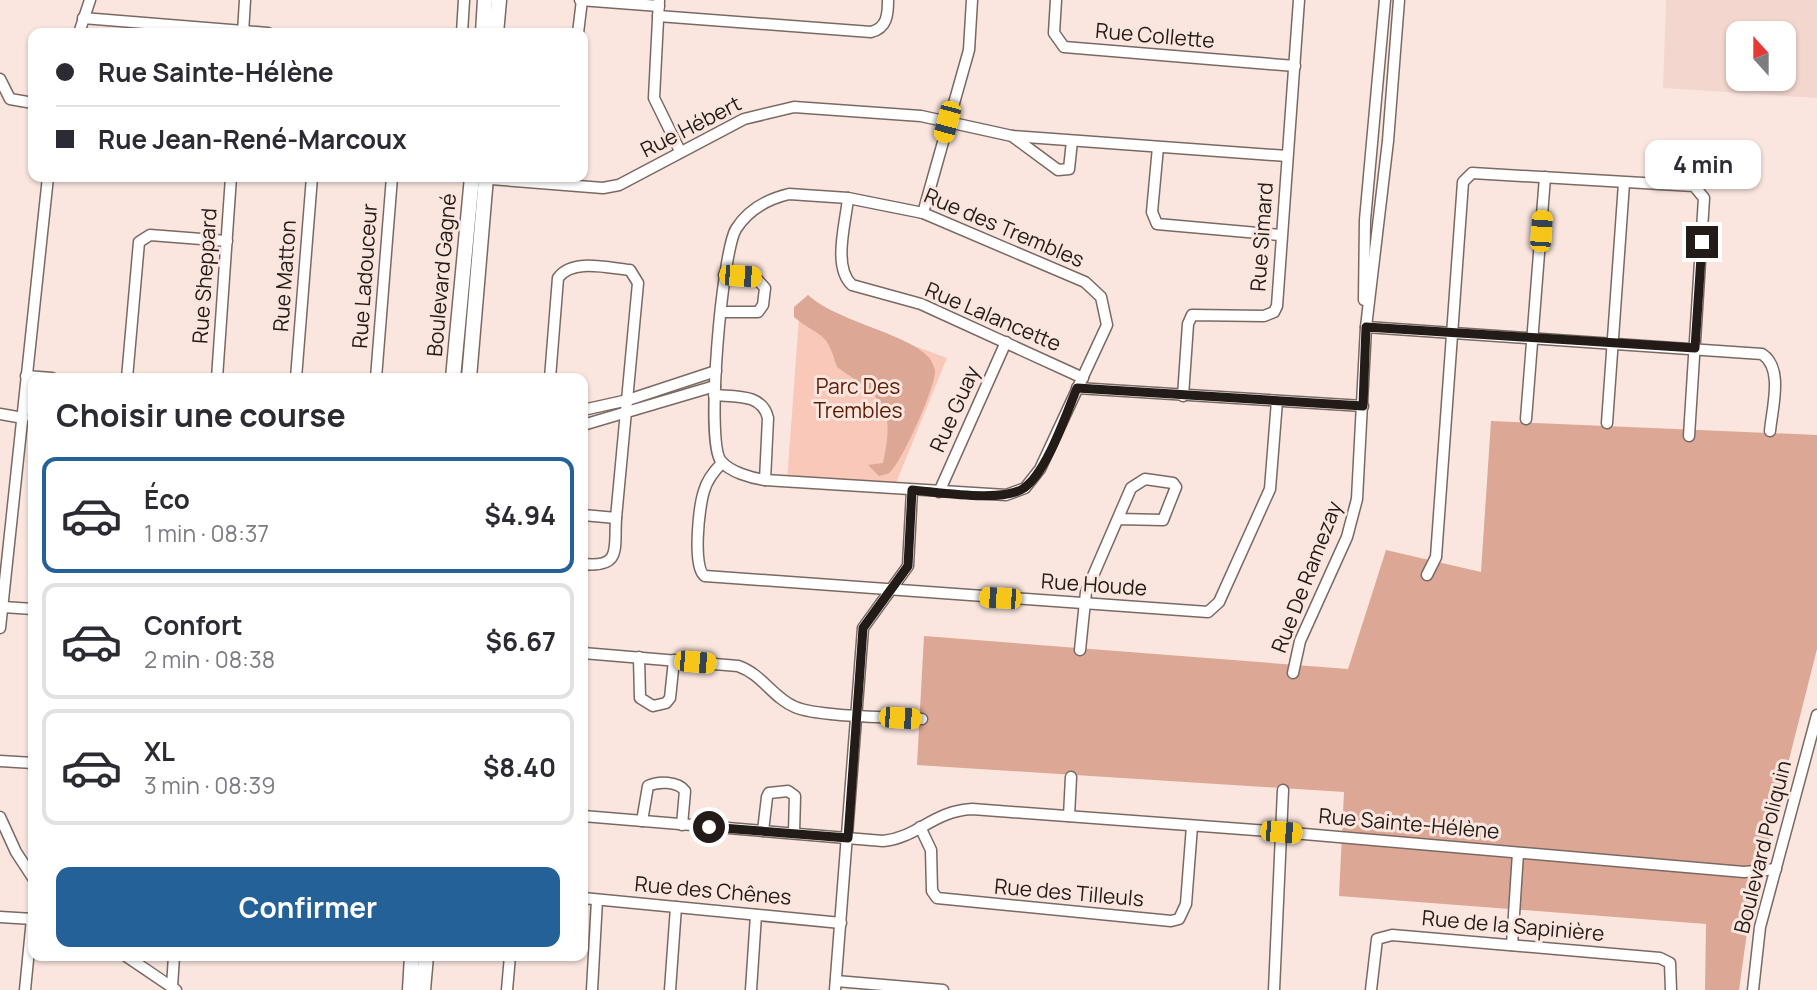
<!DOCTYPE html>
<html lang="fr">
<head>
<meta charset="utf-8">
<style>
	:root { --surface:#fff; --page:#f7f7f7; --text:#2b2b33; --muted:#7c7c81; --line:#e1e1e2; --accent:#246198 }
	body { margin:0; font-family:Manrope,sans-serif; background:var(--page); color:var(--text); height:100vh; display:flex; flex-direction:column; font-size:26px; white-space:nowrap }
	* { box-sizing:border-box; margin:0 }
	p { font-size:23px; color:var(--muted) }
	.icon { flex:none; width:38px; height:38px; fill:none; stroke:currentColor; stroke-width:2; stroke-linecap:round; stroke-linejoin:round }
	.map { position:relative; flex:1; overflow:hidden }
	.side { position:absolute; left:28px; top:373px; width:560px; height:588px; display:flex; flex-direction:column; background:var(--surface); border-radius:14px; box-shadow:0 2px 5px #0004 }
	.side>* { flex:none }
	.banner { position:absolute; left:28px; top:28px; width:560px; height:154px; border-radius:14px; box-shadow:0 2px 5px #0004; display:grid; align-content:center; height:154px; padding:0 28px; background:var(--surface) }
	.needle { width:46px; rotate:339deg }
	.fabs { position:absolute; left:1726px; top:21px; display:grid; gap:14px }
	.fabs a { display:grid; place-items:center; width:70px; height:70px; border-radius:14px; background:var(--surface); box-shadow:0 2px 5px #0004; font-size:35px }
	.end { position:absolute; width:32px; height:32px; margin:-16px; border:9px solid #221b18; background:#fff; box-shadow:0 0 0 4px #fff }
	.from { border-radius:50% }
	.bubble { position:absolute; height:49px; border-radius:14px; background:var(--surface); box-shadow:0 2px 5px #0004; font-size:23px; font-weight:700; line-height:49px; text-align:center }
	.car { position:absolute; width:21px; height:42px; margin:-21px -10px; border-radius:9px; box-shadow:0 0 5px 2px #0007; background:linear-gradient(#f5c518 24%,#345 0 40%,#f5c518 0 76%,#345 0 86%,#f5c518 0) }
	.banner b { display:flex; align-items:center; gap:24px; height:66px; font-size:26px }
	.banner b+b { border-top:2px solid var(--line) }
	.banner i { width:18px; height:18px; background:var(--text) }
	ul { padding:0; list-style:none }
	li { display:flex; align-items:center; gap:21px; height:116px; margin:0 14px 10px; padding:0 14px; border:4px solid var(--line); border-radius:14px }
	li div { flex:1 }
	li b { display:block; font-size:26px }
	li em { font-style:normal; font-weight:700 }
	li.on { border-color:var(--accent) }
	li>.icon { width:63px; height:63px; stroke-width:1.5 }
	h2 { padding:0 28px; font-size:32px; line-height:84px }
	.button { display:flex; gap:14px; margin-top:auto; padding:14px 28px }
	.button a { flex:1; height:80px; border-radius:14px; background:var(--accent); color:#fff; font-size:28px; font-weight:700; line-height:80px; text-align:center }
	.map>svg:first-child { display:block }
	.built { fill:#f3d7ce; fill-rule:evenodd }
	.green { fill:#f9c8b8 }
	.forest { fill:#dda795 }
	.lines { fill:none; stroke-linecap:round; stroke-linejoin:round }
	.minor-casing { stroke:#7a6963; stroke-width:13 }
	.major-casing { stroke:#7a6963; stroke-width:17 }
	.minor { stroke:#fff; stroke-width:10 }
	.major { stroke:#fff; stroke-width:14 }
	.route { stroke:#221b18; stroke-width:9 }
	.labels { text-anchor:middle; stroke-width:6; stroke-linejoin:round; paint-order:stroke }
	.street-label { font-size:21px; fill:#221b18; stroke:#fae6df }
	.park-label { font-size:21px; fill:#5c1c03; stroke:#fae6df }
</style>
</head>
<body>
<div class="map">
<svg width="1817" height="990" viewBox="0 0 1817 990">
	<rect width="100%" height="100%" fill="#fae6df"/>
	<path class="built" d="M1666,0H1817V98L1663,88ZM1738,33H1783V79H1738Z"/>
	<path class="green" d="M800,304L947,358L894,488L787,481Z"/>
	<g class="forest">
		<path d="M808,295C839,323 912,334 931,360C931,361 935,369 935,370C937,384 901,465 889,473C888,474 881,475 879,476L868,465L883,463C897,405 880,397 837,367C826,329 821,339 794,317V307Z"/>
		<path d="M1491,421L1817,435V649L1749,918L1739,990H1705L1706,924L1339,896L1344,792L917,765L924,636L1348,669L1386,550L1481,572Z"/>
	</g>
	<g class="lines">
		<defs>
			<g id="minor">
				<path d="M580,0L659,6"/>
				<path d="M659,0L654,98L680,151"/>
				<path d="M1056,0L1054,33L1064,47L1295,66"/>
				<path d="M658,16L871,32C887,28 888,15 888,0"/>
				<path d="M83,18L268,33"/>
				<path d="M79,33L90,0"/>
				<path d="M243,33L245,0"/>
				<path d="M462,33L464,0"/>
				<path d="M578,33L582,0"/>
				<path d="M0,79L10,99L33,103"/>
				<path d="M1012,136L1058,170L1069,169L1072,141"/>
				<path d="M1158,147L1152,212L1157,224L1280,235"/>
				<path d="M478,178L603,188L619,185L744,119L794,107L921,116L1012,136L1287,156"/>
				<path d="M789,194L848,198L923,213L1085,282L1101,297L1107,325L1040,469L1025,488L1006,495L765,480C751,478 730,472 721,461C705,442 722,252 736,229C748,210 768,199 789,194Z"/>
				<path d="M848,198C846,222 832,267 852,285L921,304L1083,378"/>
				<path d="M923,213L969,50L972,0"/>
				<path d="M1364,300L1365,220L1385,0"/>
				<path d="M722,312H758L763,305L765,288L755,277L724,275"/>
				<path d="M1366,327L1762,354C1784,368 1772,408 1770,431"/>
				<path d="M26,376L52,378"/>
				<path d="M127,378L139,242L150,235L227,241"/>
				<path d="M217,378L231,177"/>
				<path d="M296,378L312,177"/>
				<path d="M376,378L392,177"/>
				<path d="M550,378L558,278C572,258 608,268 630,270L638,283L616,518L583,515"/>
				<path d="M1077,388L1363,406"/>
				<path d="M714,395C735,397 762,393 768,418L765,480"/>
				<path d="M1183,396L1188,324L1192,315L1264,316L1274,312L1277,306L1299,0"/>
				<path d="M583,410L628,400L716,371"/>
				<path d="M0,414L23,418"/>
				<path d="M1526,419L1545,177"/>
				<path d="M1607,423L1624,183"/>
				<path d="M583,425L715,386"/>
				<path d="M722,463C714,471 707,480 704,491C699,506 692,569 705,576L1208,612L1219,602L1270,489L1277,401"/>
				<path d="M939,492L1006,342"/>
				<path d="M583,564C622,568 614,549 616,518"/>
				<path d="M1427,575L1436,557L1463,182L1472,173L1694,186L1704,198L1689,436"/>
				<path d="M3,607L33,609"/>
				<path d="M0,628L48,177"/>
				<path d="M1080,650L1086,592L1131,488L1145,479L1173,483L1176,487L1163,520L1118,519"/>
				<path d="M583,653L738,666C762,674 773,698 795,707C818,717 894,717 922,719"/>
				<path d="M639,657L640,698L653,706L666,703L670,698L674,660"/>
				<path d="M1293,673L1300,641L1347,537L1357,499L1366,327L1388,141L1399,0"/>
				<path d="M0,761L33,763"/>
				<path d="M583,816L883,841C917,838 933,811 972,809L1281,832L1744,872L1776,869"/>
				<path d="M1069,816L1071,777"/>
				<path d="M0,817L16,852L33,878"/>
				<path d="M642,821L648,786C658,781 678,781 685,791L682,825"/>
				<path d="M920,827L931,850L932,891L937,898L1171,921L1179,919L1186,904L1192,826"/>
				<path d="M763,831L767,797L769,793L788,791L795,796L794,833"/>
				<path d="M583,898L841,923"/>
				<path d="M0,917L33,919"/>
				<path d="M1512,945L1518,853"/>
				<path d="M126,956L176,990"/>
				<path d="M836,981L943,990"/>
				<path d="M172,987L174,956"/>
				<path d="M25,990L32,919"/>
				<path d="M507,990L510,956"/>
				<path d="M592,990L597,900"/>
				<path d="M670,990L676,907"/>
				<path d="M751,990L756,915"/>
				<path d="M835,990L863,628L908,566L912,490"/>
				<path d="M1274,990L1283,790"/>
				<path d="M1371,990L1377,939L1392,935L1660,958L1670,963L1671,990"/>
				<path d="M1753,990L1760,927L1817,715"/>
			</g>
			<g id="major">
				<path d="M483,33L485,0"/>
				<path d="M496,33L499,0"/>
				<path d="M453,378L472,177"/>
				<path d="M469,378L486,177"/>
				<path d="M410,990L412,956"/>
				<path d="M423,990L426,956"/>
			</g>
		</defs>
		<use href="#minor" class="minor-casing"/>
		<use href="#major" class="major-casing"/>
		<use href="#minor" class="minor"/>
		<use href="#major" class="major"/>
	</g>
	<g class="lines">
		<path class="route" d="M709,827L848,838L863,628L908,566L912,490C938,492 1004,503 1024,488C1047,472 1066,414 1077,388L1363,406L1366,327L1695,348L1702,242"/>
	</g>
	<g class="labels">
		<g class="street-label">
			<text transform="translate(1155 36) rotate(5)" y="7">Rue Collette</text>
			<text transform="translate(691 127) rotate(-27)" y="7">Rue Hébert</text>
			<text transform="translate(1004 228) rotate(23)" y="7">Rue des Trembles</text>
			<text transform="translate(1262 237) rotate(-86)" y="7">Rue Simard</text>
			<text transform="translate(442 275) rotate(-85)" y="7">Boulevard Gagné</text>
			<text transform="translate(205 276) rotate(-86)" y="7">Rue Sheppard</text>
			<text transform="translate(285 276) rotate(-86)" y="7">Rue Matton</text>
			<text transform="translate(365 276) rotate(-86)" y="7">Rue Ladouceur</text>
			<text transform="translate(993 317) rotate(23)" y="7">Rue Lalancette</text>
			<text transform="translate(955 409) rotate(-66)" y="7">Rue Guay</text>
			<text transform="translate(1307 577) rotate(-69)" y="7">Rue De Ramezay</text>
			<text transform="translate(1094 585) rotate(4)" y="7">Rue Houde</text>
			<text transform="translate(1409 824) rotate(5)" y="7">Rue Sainte-Hélène</text>
			<text transform="translate(1763 847) rotate(-76)" y="7">Boulevard Poliquin</text>
			<text transform="translate(713 891) rotate(5)" y="7">Rue des Chênes</text>
			<text transform="translate(1069 893) rotate(5)" y="7">Rue des Tilleuls</text>
			<text transform="translate(1513 926) rotate(5)" y="7">Rue de la Sapinière</text>
		</g>
		<g class="park-label">
			<text x="858" y="394">Parc Des<tspan x="858" dy="24">Trembles</tspan></text>
		</g>
	</g>
</svg>
<div class="fabs">
<a><svg class="needle" viewBox="-14 -14 28 28"><path d="M0-13l5 13h-10z" fill="#e53935"/><path d="M0 13l5-13h-10z" fill="#7c7c81"/></svg></a>
</div>
<i class="end from" style="left:709px;top:827px"></i>
<i class="end" style="left:1702px;top:242px"></i>
<div class="bubble" style="left:1645px;top:140px;width:116px">4 min</div>
<i class="car" style="left:947px;top:122px;rotate:195deg"></i>
<i class="car" style="left:1541px;top:231px;rotate:4deg"></i>
<i class="car" style="left:740px;top:276px;rotate:94deg"></i>
<i class="car" style="left:1000px;top:598px;rotate:273deg"></i>
<i class="car" style="left:695px;top:662px;rotate:95deg"></i>
<i class="car" style="left:900px;top:718px;rotate:94deg"></i>
<i class="car" style="left:1281px;top:832px;rotate:95deg"></i>
<div class="banner">
<b><i class="from"></i>Rue Sainte-Hélène</b>
<b><i></i>Rue Jean-René-Marcoux</b>
</div>
<section class="side">
<h2>Choisir une course</h2>
<ul>
<li class="on"><svg class="icon" aria-label="car" viewBox="0 0 24 24"><path d="M5 17H2v-5l4-1 3-4h7l3 4 3 1v5h-3M9 17h6M6 11h13"/><circle cx="7" cy="17" r="2"/><circle cx="17" cy="17" r="2"/></svg><div><b>Éco</b><p>1 min · 08:37</p></div><em>$4.94</em></li>
<li><svg class="icon" aria-label="car" viewBox="0 0 24 24"><path d="M5 17H2v-5l4-1 3-4h7l3 4 3 1v5h-3M9 17h6M6 11h13"/><circle cx="7" cy="17" r="2"/><circle cx="17" cy="17" r="2"/></svg><div><b>Confort</b><p>2 min · 08:38</p></div><em>$6.67</em></li>
<li><svg class="icon" aria-label="car" viewBox="0 0 24 24"><path d="M5 17H2v-5l4-1 3-4h7l3 4 3 1v5h-3M9 17h6M6 11h13"/><circle cx="7" cy="17" r="2"/><circle cx="17" cy="17" r="2"/></svg><div><b>XL</b><p>3 min · 08:39</p></div><em>$8.40</em></li>
</ul>
<div class="button"><a>Confirmer</a></div>
</section>
</div>
</body>
</html>
